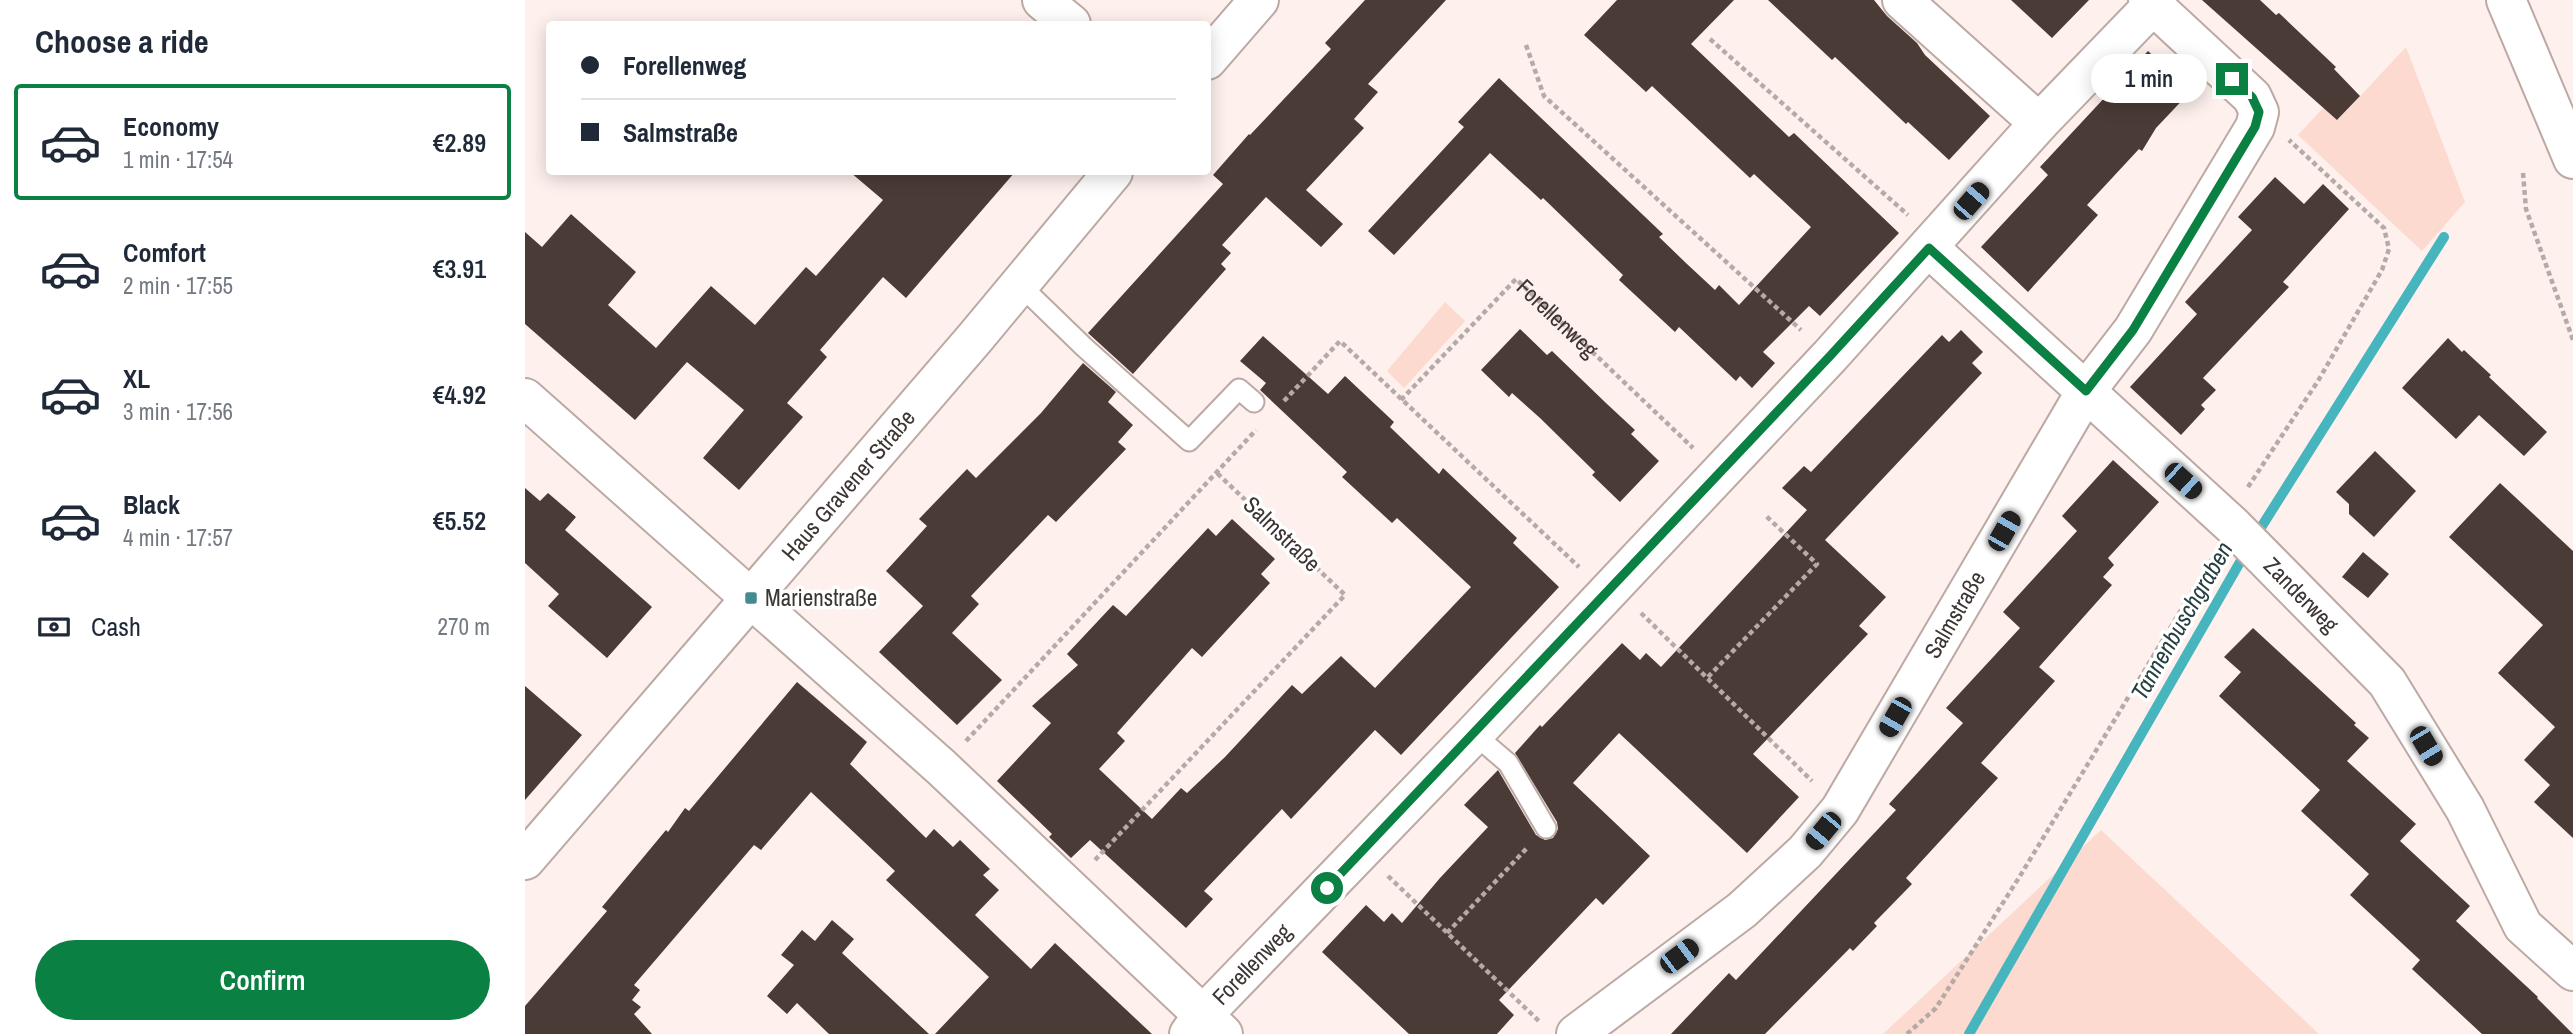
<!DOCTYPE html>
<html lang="en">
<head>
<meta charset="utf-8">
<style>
	:root { --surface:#fff; --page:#f6f6f7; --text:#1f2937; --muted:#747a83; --line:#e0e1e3; --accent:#0b8043 }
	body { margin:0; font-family:"Archivo Narrow",sans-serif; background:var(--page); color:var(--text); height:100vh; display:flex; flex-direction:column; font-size:26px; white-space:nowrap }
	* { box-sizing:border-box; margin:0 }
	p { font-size:23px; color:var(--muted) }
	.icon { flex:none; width:38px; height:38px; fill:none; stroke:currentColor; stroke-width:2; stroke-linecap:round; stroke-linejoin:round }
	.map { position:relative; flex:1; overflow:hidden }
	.side { display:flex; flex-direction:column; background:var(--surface); width:525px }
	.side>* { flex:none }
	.hud { position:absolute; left:21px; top:21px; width:665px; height:154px; border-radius:7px; box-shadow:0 4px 18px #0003; display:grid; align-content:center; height:154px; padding:0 35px; background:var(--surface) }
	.end { position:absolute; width:32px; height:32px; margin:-16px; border:9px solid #0b8043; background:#fff; box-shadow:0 0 0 4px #fff }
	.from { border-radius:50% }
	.bubble { position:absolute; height:49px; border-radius:24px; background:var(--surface); box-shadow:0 4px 18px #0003; font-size:23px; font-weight:600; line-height:49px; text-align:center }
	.car { position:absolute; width:21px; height:42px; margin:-21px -10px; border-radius:9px; box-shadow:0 0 5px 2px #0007; background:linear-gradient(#222 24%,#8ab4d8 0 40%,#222 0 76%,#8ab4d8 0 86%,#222 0) }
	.hud b { display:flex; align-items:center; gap:24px; height:66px; font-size:26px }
	.hud b+b { border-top:2px solid var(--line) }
	.hud i { width:18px; height:18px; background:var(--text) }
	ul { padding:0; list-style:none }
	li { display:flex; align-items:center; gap:21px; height:116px; margin:0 14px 10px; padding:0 21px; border:4px solid transparent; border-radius:7px }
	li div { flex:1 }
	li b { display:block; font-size:26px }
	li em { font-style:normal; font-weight:600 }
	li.current { border-color:var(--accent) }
	li>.icon { width:63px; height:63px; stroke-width:1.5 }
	h2 { padding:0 35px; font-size:32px; line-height:84px }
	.pay { display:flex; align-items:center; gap:18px; height:77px; padding:0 35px; font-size:26px }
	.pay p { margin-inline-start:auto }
	.primary-button { display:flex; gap:14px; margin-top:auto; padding:14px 35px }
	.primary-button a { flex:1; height:80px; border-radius:42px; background:var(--accent); color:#fff; font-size:28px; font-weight:600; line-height:80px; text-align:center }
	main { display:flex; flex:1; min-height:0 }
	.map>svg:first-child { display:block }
	.green { fill:#fddacf }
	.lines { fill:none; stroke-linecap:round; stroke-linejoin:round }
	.stream { stroke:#47b5bd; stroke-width:10 }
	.building { fill:#4b3b36 }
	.lane-casing { stroke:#bda9a4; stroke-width:23 }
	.street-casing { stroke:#bda9a4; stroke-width:42 }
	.secondary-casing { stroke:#bda9a4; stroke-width:42 }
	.path { stroke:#b5aaa7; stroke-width:4.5; stroke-dasharray:5 3.5; stroke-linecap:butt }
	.lane { stroke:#fff; stroke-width:19 }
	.street { stroke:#fff; stroke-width:38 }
	.secondary { stroke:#fff; stroke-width:38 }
	.route { stroke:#0b8043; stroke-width:9 }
	.poi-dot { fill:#448b91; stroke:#fff; stroke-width:2.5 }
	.labels { text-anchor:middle; stroke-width:7; stroke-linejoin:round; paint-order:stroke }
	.street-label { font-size:23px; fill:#3d3533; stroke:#fff }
	.poi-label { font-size:23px; fill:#3d3533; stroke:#fff; text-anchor:start }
	.water-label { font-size:24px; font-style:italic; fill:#263f41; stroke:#fff }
</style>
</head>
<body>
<main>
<section class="side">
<h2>Choose a ride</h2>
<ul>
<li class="current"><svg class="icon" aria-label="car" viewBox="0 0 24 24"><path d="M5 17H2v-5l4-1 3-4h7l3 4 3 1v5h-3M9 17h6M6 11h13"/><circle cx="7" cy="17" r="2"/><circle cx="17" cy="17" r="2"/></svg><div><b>Economy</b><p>1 min · 17:54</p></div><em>€2.89</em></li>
<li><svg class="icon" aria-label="car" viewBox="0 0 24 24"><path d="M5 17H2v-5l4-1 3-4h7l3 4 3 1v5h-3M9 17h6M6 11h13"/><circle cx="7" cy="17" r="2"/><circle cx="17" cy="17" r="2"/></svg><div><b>Comfort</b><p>2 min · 17:55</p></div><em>€3.91</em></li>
<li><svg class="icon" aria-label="car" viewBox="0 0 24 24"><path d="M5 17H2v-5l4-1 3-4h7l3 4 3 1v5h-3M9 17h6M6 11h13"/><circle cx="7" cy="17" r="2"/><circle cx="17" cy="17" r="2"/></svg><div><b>XL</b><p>3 min · 17:56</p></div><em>€4.92</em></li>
<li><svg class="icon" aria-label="car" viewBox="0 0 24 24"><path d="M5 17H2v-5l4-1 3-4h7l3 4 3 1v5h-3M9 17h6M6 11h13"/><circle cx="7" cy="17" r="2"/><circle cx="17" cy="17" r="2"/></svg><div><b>Black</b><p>4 min · 17:57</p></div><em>€5.52</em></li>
</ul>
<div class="pay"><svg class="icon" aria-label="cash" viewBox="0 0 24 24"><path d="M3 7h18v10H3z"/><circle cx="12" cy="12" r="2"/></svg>Cash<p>270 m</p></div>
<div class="primary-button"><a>Confirm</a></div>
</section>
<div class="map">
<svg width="2048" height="1034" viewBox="0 0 2048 1034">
	<rect width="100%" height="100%" fill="#fdf0ed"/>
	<g class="green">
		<path d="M1881,47L1940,202L1897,251L1773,135L1799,107L1813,120Z"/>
		<path d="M920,302L940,321L879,388L862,371Z"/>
		<path d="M1576,830L1794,1034H1358Z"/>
	</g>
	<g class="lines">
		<g class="stream">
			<path d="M1730,537L1919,237"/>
			<path d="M1444,1034L1722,550"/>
		</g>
	</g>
	<g class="building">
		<path d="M840,0H921L843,84L853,92L829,119L839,128L781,190L818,224L796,247L741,197L697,245L706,253L696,264L701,269L608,374L563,333L698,184L688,175L724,134L725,135L806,49L800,43Z"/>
		<path d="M1092,0H1209L1166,44L1264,137L1269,133L1374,233L1295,316L1284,306L1238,352L1250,363L1227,388L1215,376L1211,381L1154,327L1150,332L1094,280L1098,275L1018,198L1016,200L965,153L869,255L843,231L939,127L933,122L974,78L1138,234L1134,237L1162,264L1190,290L1194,285L1214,305L1286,227L1229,174L1225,178L1127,86L1121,92L1059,35Z"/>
		<path d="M1243,0H1349L1362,16L1392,43L1400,55L1465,116L1424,160L1383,122L1381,124L1310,57L1307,60Z"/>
		<path d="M1486,0H1564L1527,38Z"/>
		<path d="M1677,0H1735L1751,15L1754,13L1811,67L1809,69L1835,96L1812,120Z"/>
		<path d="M1623,51L1666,91L1631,128L1617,151L1614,149L1562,205L1573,215L1503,292L1456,247L1523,175L1515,167Z"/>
		<path d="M325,172H490L381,298L358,277L295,350L302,357L262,403L278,417L214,490L178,458L219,410L162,362L110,420L0,324V232L17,247L46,214L111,272L83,305L131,348L186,286L230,325L281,267L291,276L358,200Z"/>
		<path d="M1750,177L1779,204L1798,184L1824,209L1758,282L1764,287L1678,378L1691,390L1676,405L1680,409L1656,435L1605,387L1672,314L1660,302L1727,230L1713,217Z"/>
		<path d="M995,329L1022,355L1027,351L1082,404L1110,430L1106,434L1134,461L1095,502L1067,475L1070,472L1015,418L987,393L984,397L956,370Z"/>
		<path d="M1436,330L1458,352L1447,363L1457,373L1300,540L1361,597L1334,626L1343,634L1228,754L1274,797L1222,853L1094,733L1048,783L1125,856L1078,905L1071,898L974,1000L989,1015L972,1034H884L797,952L841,905L859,922L867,913L877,923L915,878L963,827L939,805L973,770L1011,835L1020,840L1028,838L1033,829L1032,822L990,753L1015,725L1017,727L1097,643L1115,660L1121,653L1136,667L1282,510L1257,488L1279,466L1286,472L1417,335L1424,342Z"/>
		<path d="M738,336L803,394L820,376L869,422L865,427L914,474L918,468L992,538L988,543L1034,587L876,755L850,730L766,819L757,809L679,891L688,899L661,928L565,840L546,858L524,837L527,834L472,781L526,723L507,706L553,665L542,654L588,605L601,616L683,528L691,536L707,519L750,559L736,574L745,583L677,657L667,648L592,733L600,741L574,769L627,819L656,788L662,793L700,757L767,685L777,694L816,656L850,688L946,587L872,518L867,523L817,477L822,472L735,390L741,383L715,361Z"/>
		<path d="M1923,338L1937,352L1939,350L1966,375L1964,377L2022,432L1999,456L1954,415L1931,439L1877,388Z"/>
		<path d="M558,363L591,392L583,402L608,425L593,442L601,449L531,522L523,515L446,596L454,604L427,633L477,680L432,725L354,652L398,606L361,571L402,526L394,519L442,469L451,478L516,413Z"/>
		<path d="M1850,451L1891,491L1849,537L1824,514V504L1811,492Z"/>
		<path d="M1588,460L1634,502L1583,558L1589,565L1578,577L1587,585L1514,667L1530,681L1456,763L1473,778L1381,878L1387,884L1349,923L1352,926L1328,951L1325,948L1240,1034H1146L1204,973L1211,980L1371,810L1364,804L1438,723L1421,708L1495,628L1478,612L1552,531L1537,516Z"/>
		<path d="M1975,483L2048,551V838L2009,802L2025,785L1999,760L2030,727L1973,673L2018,625L1924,537Z"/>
		<path d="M0,488L15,501L23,493L51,517L40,530L127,607L82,658L23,606L34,594L0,563Z"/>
		<path d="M1838,552L1864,574L1843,598L1817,577Z"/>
		<path d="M1728,628L1831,723L1829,725L1844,738L1822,761L1891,824L1875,841L1945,906L1931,921L2013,997L2012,998L2048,1034H1957L1887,969L1895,960L1825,895L1844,874L1776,811L1795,790L1694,696L1716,672L1699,657Z"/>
		<path d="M272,682L342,742L325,764L401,838L409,829L428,847L435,840L465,869L458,875L474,890L450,915L506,969L530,943L627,1034H410L464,977L361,880L370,871L286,792L236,850L229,845L109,985L115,990L107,1000L116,1007L109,1014L127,1034H0V1006L82,911L77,907L141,830L143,832L160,808L164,811Z"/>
		<path d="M0,686L57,735L0,800Z"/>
		<path d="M307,920L329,939L317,953L404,1034H304L272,1003L262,1014L242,996L269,965L256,955L277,930L290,941Z"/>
	</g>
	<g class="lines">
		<defs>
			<g id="lane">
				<path d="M494,284L559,347L664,441L714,389L729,402"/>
				<path d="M949,734L983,763L1021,828"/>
			</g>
			<g id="street">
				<path d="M517,0L546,24"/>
				<path d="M1377,0L1514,123"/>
				<path id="s2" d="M1404,248L1708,526L1862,682L1940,809L1998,926L2048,971"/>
				<path d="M0,398L416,767L698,1034"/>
				<path id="s3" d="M664,1034L677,1016L949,734L1305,356L1514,123L1628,5L1623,0"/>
				<path id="s4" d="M1051,1034L1217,910L1280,852L1315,810L1561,391L1608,330L1730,127L1734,112L1727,97L1628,5"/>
			</g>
			<g id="secondary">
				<path d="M1981,0L2048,159"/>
				<path d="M682,60L734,0"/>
				<path id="s5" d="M0,860L450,338L588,172"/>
			</g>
		</defs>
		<use href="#lane" class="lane-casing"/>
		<use href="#street" class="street-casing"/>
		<use href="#secondary" class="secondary-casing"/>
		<g class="path">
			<path d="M1185,39L1383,215"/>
			<path d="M1001,45L1019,96L1276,330"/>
			<path d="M1998,173L2001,209L2048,340"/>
			<path id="s1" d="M876,400L991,279L1168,448"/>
			<path d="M759,401L815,341L1054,567"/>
			<path d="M1723,487L1793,381L1857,270L1864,249L1859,228L1764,140"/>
			<path d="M1116,613L1287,781"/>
			<path d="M1183,677L1292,564L1241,516"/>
			<path d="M441,741L731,430"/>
			<path d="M570,860L820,595L692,473"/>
			<path d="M863,876L1016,1023"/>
			<path d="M922,933L1002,848"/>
			<path d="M1382,1034L1411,1008L1495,876L1687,559"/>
		</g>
		<use href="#lane" class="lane"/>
		<use href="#street" class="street"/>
		<use href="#secondary" class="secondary"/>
	</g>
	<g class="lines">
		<path class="route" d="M802,888L1305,356L1404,248L1561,391L1608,330L1730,127L1734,112L1727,97L1707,79"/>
	</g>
	<rect class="poi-dot" x="219" y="591" width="14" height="14" rx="3.5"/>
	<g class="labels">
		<g class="street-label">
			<text dy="8" stroke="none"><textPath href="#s1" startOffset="224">Forellenweg</textPath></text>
			<text dy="8" stroke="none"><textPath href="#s5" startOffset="495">Haus Gravener Straße</textPath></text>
			<text transform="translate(757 534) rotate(44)" y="8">Salmstraße</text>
			<text dy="8" stroke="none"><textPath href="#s2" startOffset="509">Zanderweg</textPath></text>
			<text dy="8" stroke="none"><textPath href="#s4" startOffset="574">Salmstraße</textPath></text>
			<text dy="8" stroke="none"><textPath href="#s3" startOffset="94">Forellenweg</textPath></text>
		</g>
		<g class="poi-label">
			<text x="240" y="606">Marienstraße</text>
		</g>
		<g class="water-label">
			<text transform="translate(1657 621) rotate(-60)" y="8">Tannenbuschgraben</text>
		</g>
	</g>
</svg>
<i class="end from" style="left:802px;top:888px"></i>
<i class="end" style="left:1707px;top:79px"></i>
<div class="bubble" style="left:1566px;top:54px;width:116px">1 min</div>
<i class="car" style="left:1446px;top:201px;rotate:41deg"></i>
<i class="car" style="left:1658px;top:481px;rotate:132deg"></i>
<i class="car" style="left:1479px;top:531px;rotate:30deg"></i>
<i class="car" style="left:1370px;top:717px;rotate:210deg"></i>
<i class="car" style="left:1901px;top:746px;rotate:149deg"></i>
<i class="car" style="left:1298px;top:831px;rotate:220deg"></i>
<i class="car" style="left:1154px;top:956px;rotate:53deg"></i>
<div class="hud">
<b><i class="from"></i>Forellenweg</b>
<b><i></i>Salmstraße</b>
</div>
</div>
</main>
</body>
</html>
